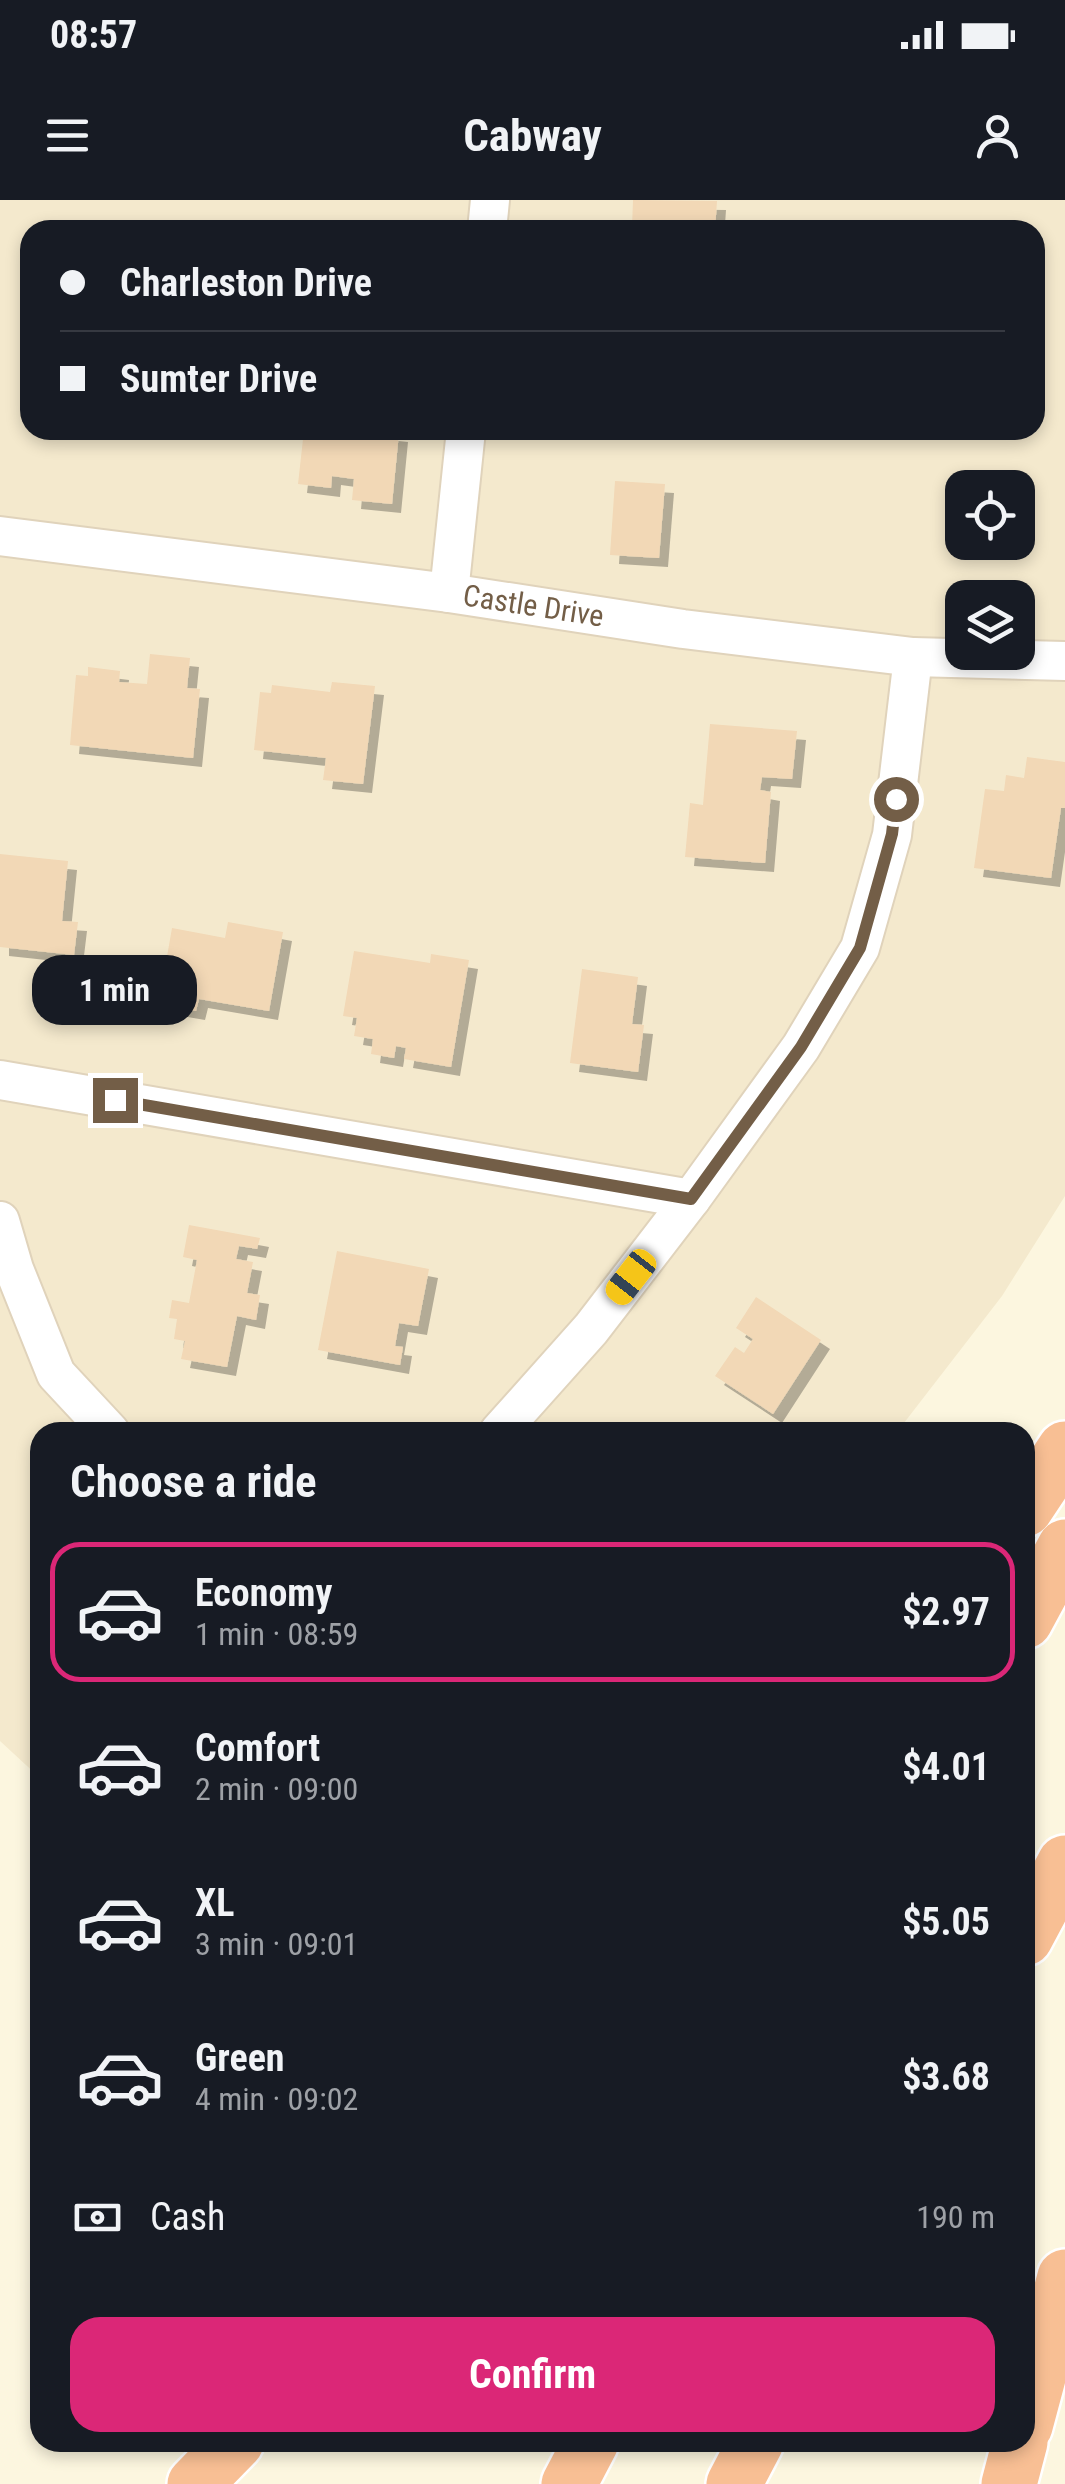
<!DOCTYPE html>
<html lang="en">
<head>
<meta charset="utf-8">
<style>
	:root { --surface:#171b24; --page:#242831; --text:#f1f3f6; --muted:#9ea1a6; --line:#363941; --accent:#db2777 }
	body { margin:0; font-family:"Roboto Condensed",sans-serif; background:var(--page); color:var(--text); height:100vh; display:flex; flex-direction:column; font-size:38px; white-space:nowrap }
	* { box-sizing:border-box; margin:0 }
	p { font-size:32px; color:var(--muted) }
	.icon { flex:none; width:55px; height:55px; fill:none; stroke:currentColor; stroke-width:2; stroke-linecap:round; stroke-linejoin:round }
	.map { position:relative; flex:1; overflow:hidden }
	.details { position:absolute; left:30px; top:1222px; width:1005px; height:1030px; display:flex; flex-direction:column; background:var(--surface); border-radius:30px; box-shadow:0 5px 15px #0003 }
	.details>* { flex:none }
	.hud { position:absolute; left:20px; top:20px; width:1025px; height:220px; border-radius:30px; box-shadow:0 5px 15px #0003; display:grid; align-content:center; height:220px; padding:0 40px; background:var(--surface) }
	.fabs { position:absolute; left:945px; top:270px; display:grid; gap:20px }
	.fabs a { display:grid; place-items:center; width:90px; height:90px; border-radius:20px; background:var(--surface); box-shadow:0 5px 15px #0003; font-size:50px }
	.end { position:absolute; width:45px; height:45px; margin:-22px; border:12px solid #735e47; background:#fff; box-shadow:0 0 0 5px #fff }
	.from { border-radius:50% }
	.bubble { position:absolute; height:70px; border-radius:30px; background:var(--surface); box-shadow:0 5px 15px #0003; font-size:32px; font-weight:700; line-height:70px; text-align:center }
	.car { position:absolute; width:30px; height:60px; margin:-30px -15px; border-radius:12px; box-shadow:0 0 8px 2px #0007; background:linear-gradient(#f5c518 24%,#345 0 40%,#f5c518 0 76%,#345 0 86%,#f5c518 0) }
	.hud b { display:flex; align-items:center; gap:35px; height:95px; font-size:38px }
	.hud b+b { border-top:2px solid var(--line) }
	.hud i { width:25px; height:25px; background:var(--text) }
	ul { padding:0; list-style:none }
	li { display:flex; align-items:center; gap:30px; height:140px; margin:0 20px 15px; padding:0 20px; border:5px solid transparent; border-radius:30px }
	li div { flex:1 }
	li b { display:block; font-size:38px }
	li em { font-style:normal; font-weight:700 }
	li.on { border-color:var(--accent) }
	li>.icon { width:90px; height:90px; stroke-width:1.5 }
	h2 { padding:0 40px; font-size:45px; line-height:120px }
	.pay { display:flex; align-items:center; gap:25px; height:110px; padding:0 40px; font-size:38px }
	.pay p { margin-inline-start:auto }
	.button { display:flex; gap:20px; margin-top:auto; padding:20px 40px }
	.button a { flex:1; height:115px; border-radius:30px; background:var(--accent); color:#fff; font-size:40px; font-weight:700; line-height:115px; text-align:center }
	.status { display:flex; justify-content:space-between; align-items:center; height:70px; padding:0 50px; background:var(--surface); direction:ltr }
	.status svg { height:28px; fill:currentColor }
	header { display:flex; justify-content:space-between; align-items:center; height:130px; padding:0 40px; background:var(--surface); font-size:45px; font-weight:700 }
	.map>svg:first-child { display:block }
	.residential { fill:#f4e9cd; fill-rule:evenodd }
	.building { fill:#f2d8b6; filter:url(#shadow) }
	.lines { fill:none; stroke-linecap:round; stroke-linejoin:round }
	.minor-casing { stroke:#e0d3bb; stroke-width:42 }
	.motorway-casing { stroke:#fff; stroke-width:60 }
	.minor { stroke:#fff; stroke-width:38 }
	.motorway { stroke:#f8bf94; stroke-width:55 }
	.route { stroke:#735e47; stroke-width:12 }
	.labels { text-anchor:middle; stroke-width:8; stroke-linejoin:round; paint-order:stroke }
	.street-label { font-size:30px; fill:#735e47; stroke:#fff9e5 }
</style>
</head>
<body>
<div class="status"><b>08:57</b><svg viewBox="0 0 49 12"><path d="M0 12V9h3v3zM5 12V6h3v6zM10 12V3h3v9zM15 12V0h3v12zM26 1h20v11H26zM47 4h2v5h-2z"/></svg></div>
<header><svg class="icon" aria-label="menu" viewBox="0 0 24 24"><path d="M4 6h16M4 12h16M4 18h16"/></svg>Cabway<svg class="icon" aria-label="person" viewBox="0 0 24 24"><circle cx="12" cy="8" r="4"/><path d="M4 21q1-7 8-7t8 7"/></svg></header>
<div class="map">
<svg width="1065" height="2284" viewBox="0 0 1065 2284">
	<defs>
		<filter id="shadow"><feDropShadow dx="9" dy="9" stdDeviation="0" flood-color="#0004"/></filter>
	</defs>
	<rect width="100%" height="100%" fill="#fcf6df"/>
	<path class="residential" d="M0,0H1065V996L1002,1096L897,1232H40V1578L0,1541ZM30,30H1035V230H30ZM962,288H1018V342H962ZM962,398H1018V452H962Z"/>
	<g class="building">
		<path d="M633,0L717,1L715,30H645V27H632Z"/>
		<path d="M304,230H370L399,233L392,304L352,300L354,279L332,276L331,288L298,284Z"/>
		<path d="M615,281L665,284L659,358L610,355Z"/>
		<path d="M150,454L190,458L187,488L200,489L193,558L70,545L76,475L88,476V467L120,471L119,482L147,484Z"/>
		<path d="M332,482L375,486L363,584L323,580L326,558L254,550L260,492L271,493L272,485L330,492Z"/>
		<path d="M710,524L797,531L792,579L762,577L760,590L771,592L765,663L685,657L690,603L703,605Z"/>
		<path d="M1027,557L1065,562V608H1061L1051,678L974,668L985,589L1004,591L1006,575L1024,578Z"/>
		<path d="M0,654L68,661L62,721L78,722L74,755L0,747Z"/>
		<path d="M228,722L283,732L269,811L199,799L196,811L167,806L170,786L162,785L172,728L225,738Z"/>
		<path d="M354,751L430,763L431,754L469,760L451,867L404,859L406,848L396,846L394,858L371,854L373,839L354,836L357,818L343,816Z"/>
		<path d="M582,769L638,777L632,824L644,825L638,872L570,863Z"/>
		<path d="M189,1025L260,1038L257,1049L239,1046L236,1059L253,1062L247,1093L260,1095L256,1120L237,1116L227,1167L181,1159L185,1141L174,1139L177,1119L169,1118L172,1100L189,1103L197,1060L183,1057Z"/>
		<path d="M337,1051L429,1069L418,1126L399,1123L395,1146L403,1147L400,1165L318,1150Z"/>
		<path d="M756,1097L821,1140L773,1214L715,1176L735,1147L744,1153L753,1139L736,1128Z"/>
	</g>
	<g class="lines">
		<defs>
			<g id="minor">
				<path d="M487,30L490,0"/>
				<path id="s1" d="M0,336L449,393L683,429L913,457L1065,461"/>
				<path d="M449,393L466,230"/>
				<path d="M0,880L691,999"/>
				<path d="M0,1021L14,1069L56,1174L110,1232"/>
				<path d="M499,1232L591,1129L691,999L801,847L860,748L892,635L913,457"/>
			</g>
			<g id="motorway">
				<path d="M1025,1309L1065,1249"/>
				<path d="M1025,1421L1065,1347"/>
				<path d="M1025,1738L1065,1663"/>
				<path d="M1025,2226L1065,2077"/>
				<path d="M195,2284L236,2242"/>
				<path d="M569,2284L591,2242"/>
				<path d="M734,2284L756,2242"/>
				<path d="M1009,2284L1020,2242"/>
			</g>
		</defs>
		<use href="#minor" class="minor-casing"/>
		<use href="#motorway" class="motorway-casing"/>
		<use href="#minor" class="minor"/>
		<use href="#motorway" class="motorway"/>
	</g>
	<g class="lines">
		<path class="route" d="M115,900L691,999L801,847L860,748L892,634L896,599"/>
	</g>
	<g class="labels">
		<g class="street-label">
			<text dy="10" stroke="none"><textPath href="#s1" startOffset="538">Castle Drive</textPath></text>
		</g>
	</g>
</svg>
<div class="fabs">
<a><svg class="icon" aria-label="locate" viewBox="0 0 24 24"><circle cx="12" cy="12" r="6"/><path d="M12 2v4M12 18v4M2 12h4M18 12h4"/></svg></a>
<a><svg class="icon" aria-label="layers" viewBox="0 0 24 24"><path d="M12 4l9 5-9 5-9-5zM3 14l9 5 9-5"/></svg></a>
</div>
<i class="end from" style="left:896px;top:599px"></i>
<i class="end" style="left:115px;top:900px"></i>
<div class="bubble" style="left:32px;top:755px;width:165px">1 min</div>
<i class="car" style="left:631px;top:1077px;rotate:218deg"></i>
<div class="hud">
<b><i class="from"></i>Charleston Drive</b>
<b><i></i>Sumter Drive</b>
</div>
<section class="details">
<h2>Choose a ride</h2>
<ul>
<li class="on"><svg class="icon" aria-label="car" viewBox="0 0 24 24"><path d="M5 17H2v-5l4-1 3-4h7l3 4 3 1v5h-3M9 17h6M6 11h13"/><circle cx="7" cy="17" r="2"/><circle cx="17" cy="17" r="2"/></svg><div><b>Economy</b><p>1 min · 08:59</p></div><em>$2.97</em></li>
<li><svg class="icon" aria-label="car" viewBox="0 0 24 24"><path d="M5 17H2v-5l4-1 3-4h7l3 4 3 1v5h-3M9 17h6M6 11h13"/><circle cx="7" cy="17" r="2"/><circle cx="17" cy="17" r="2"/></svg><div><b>Comfort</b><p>2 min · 09:00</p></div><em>$4.01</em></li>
<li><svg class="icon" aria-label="car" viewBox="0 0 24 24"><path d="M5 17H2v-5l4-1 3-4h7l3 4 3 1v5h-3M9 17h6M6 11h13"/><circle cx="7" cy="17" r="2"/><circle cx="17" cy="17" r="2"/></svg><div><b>XL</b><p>3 min · 09:01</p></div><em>$5.05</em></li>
<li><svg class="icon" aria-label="car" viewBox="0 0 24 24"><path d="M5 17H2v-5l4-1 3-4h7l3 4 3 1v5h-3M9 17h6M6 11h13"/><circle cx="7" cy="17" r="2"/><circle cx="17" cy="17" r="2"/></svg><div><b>Green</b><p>4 min · 09:02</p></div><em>$3.68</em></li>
</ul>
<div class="pay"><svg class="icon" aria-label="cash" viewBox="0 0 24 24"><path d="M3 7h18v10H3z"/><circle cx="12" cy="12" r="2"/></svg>Cash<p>190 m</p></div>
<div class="button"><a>Confirm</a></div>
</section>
</div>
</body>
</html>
